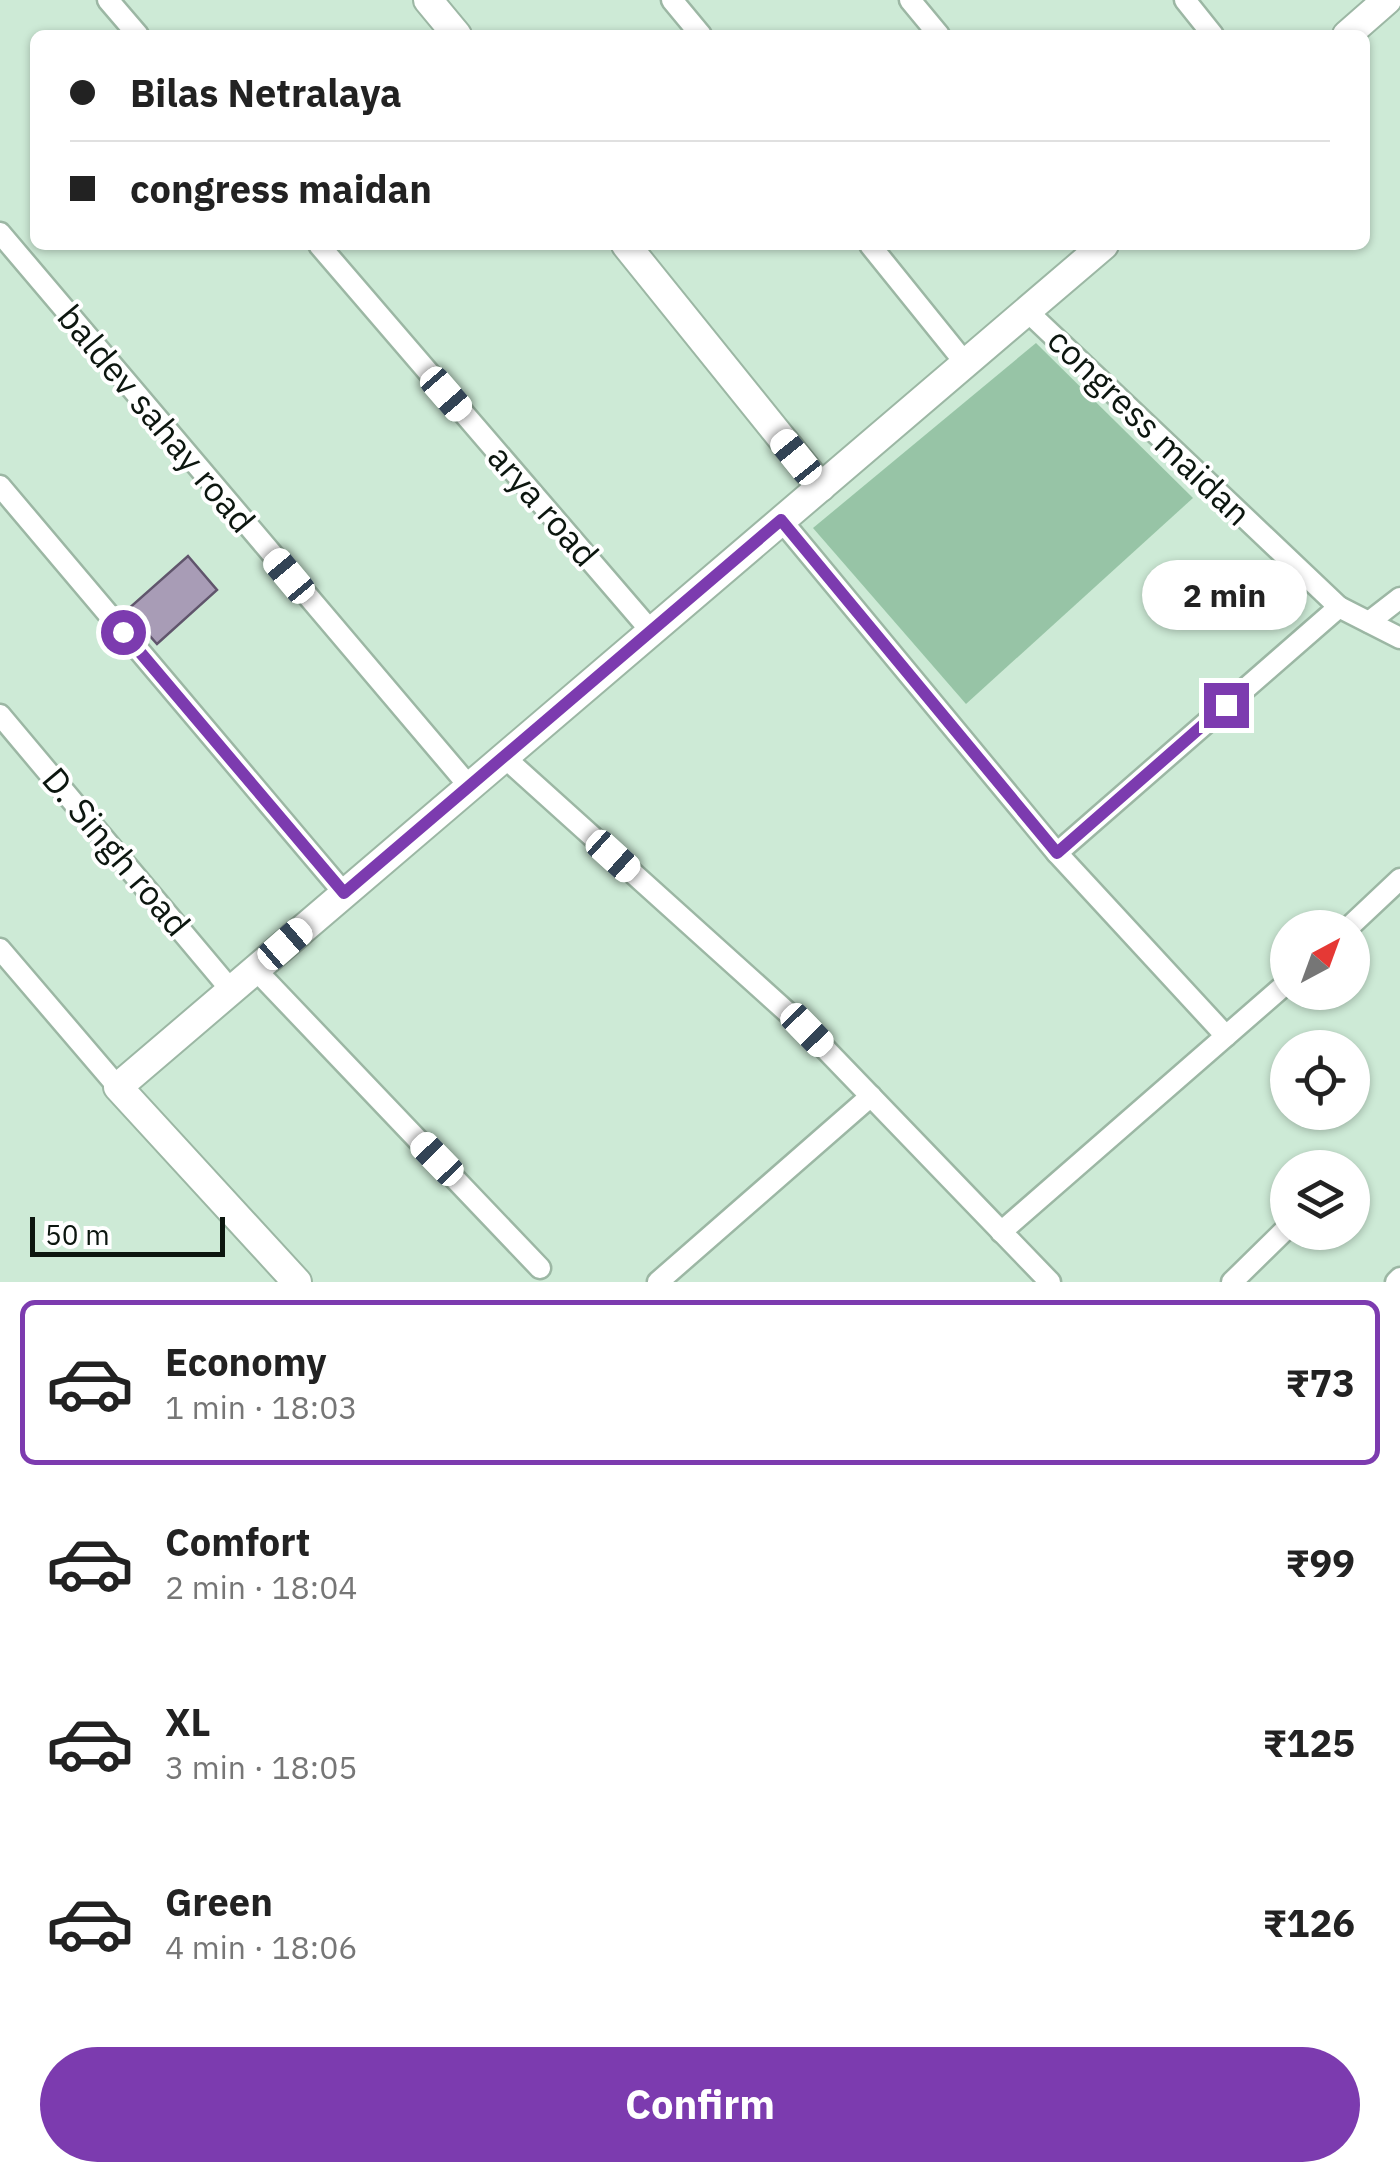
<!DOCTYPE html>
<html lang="en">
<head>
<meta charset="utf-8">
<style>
	:root { --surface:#fff; --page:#f6f6f6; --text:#222; --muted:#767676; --line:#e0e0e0; --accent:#7c3baf }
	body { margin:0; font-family:"IBM Plex Sans",sans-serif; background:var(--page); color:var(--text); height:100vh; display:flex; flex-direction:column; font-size:38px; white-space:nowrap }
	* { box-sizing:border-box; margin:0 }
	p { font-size:32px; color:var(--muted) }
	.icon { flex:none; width:55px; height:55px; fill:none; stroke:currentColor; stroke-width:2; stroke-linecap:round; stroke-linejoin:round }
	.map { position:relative; height:1282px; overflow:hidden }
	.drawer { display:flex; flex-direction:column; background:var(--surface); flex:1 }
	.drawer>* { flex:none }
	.banner { position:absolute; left:30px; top:30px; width:1340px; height:220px; border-radius:15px; box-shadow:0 2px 8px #0004; display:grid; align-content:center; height:220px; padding:0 40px; background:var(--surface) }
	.needle { width:65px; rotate:41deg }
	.tools { position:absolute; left:1270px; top:910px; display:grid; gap:20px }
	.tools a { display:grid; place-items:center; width:100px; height:100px; border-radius:50%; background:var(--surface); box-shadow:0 2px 8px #0004; font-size:50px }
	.scale { position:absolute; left:30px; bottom:25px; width:195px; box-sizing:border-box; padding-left:10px; border:5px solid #0c160f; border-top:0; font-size:28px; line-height:35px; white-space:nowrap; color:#0c160f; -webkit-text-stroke:8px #fff; paint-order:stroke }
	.end { position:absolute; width:45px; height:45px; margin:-22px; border:12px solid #7c3baf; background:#fff; box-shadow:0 0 0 5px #fff }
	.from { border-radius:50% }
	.bubble { position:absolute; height:70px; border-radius:35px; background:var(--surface); box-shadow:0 2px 8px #0004; font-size:32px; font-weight:700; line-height:70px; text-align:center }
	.car { position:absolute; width:30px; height:60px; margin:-30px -15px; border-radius:12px; box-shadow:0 0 8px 2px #0007; background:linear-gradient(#fff 24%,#345 0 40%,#fff 0 76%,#345 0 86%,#fff 0) }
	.banner b { display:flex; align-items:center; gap:35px; height:95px; font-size:38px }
	.banner b+b { border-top:2px solid var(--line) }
	.banner i { width:25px; height:25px; background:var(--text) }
	ul { padding:18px 0 0; list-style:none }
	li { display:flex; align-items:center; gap:30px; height:165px; margin:0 20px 15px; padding:0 20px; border:5px solid transparent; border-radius:15px }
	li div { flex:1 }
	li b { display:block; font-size:38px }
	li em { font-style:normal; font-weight:700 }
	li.on { border-color:var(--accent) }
	li>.icon { width:90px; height:90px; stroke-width:1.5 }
	.cta { display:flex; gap:20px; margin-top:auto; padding:20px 40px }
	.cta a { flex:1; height:115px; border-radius:60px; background:var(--accent); color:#fff; font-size:40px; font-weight:700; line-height:115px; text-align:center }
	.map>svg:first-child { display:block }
	.green { fill:#97c4a6 }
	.building { fill:#a89cb6; stroke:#60556c; stroke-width:2.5 }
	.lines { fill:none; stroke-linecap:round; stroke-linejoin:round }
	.street-casing { stroke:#9cb7a4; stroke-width:25 }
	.secondary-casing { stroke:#9cb7a4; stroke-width:32 }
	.street { stroke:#fff; stroke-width:20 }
	.secondary { stroke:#fff; stroke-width:28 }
	.route { stroke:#7c3baf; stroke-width:12 }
	.labels { text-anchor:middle; stroke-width:8; stroke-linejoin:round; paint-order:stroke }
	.street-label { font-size:35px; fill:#0c160f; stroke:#fff }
</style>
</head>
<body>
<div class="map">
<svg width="1400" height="1282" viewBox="0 0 1400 1282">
	<rect width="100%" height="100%" fill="#cdead6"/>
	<path class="green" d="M1036,343L1193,498L966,704L813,528Z"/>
	<path class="building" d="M188,556L217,590L157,644L127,610Z"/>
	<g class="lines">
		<defs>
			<g id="street">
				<path d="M108,0L138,35"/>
				<path d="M672,0L701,35"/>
				<path d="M910,0L939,35"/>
				<path d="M1185,0L1213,35"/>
				<path d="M0,233L469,786"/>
				<path d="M319,245L651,631"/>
				<path d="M870,245L966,364"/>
				<path d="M0,486L344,893"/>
				<path d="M781,520L1057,853L1339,607L1027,311"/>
				<path d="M1339,607L1400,638"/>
				<path d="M1369,622L1400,598"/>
				<path d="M0,715L231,990"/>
				<path d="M503,756L807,1030L1050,1282"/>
				<path d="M1057,853L1226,1036"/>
				<path d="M1348,928L1400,879"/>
				<path d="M0,949L118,1087"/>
				<path d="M255,969L540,1268"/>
				<path d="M1001,1232L1288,982"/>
				<path d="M658,1282L871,1096"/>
				<path d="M1232,1282L1288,1227"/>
				<path d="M1396,1282L1400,1278"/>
			</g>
			<g id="secondary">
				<path d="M428,0L457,35"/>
				<path d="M1347,35L1387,0"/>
				<path d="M626,245L821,487"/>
				<path d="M297,1282L118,1087L1104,245"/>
			</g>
		</defs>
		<use href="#street" class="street-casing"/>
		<use href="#secondary" class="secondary-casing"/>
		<use href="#street" class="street"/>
		<use href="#secondary" class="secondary"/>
	</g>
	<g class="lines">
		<path class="route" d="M123,632L344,893L781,520L1057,853L1226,705"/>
	</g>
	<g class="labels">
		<g class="street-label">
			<text transform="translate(156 419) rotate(50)" y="12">baldev sahay road</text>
			<text transform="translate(1149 427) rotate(44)" y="12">congress maidan</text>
			<text transform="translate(543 506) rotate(49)" y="12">arya road</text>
			<text transform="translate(116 852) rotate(50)" y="12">D. Singh road</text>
		</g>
	</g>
</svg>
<div class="tools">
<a><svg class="needle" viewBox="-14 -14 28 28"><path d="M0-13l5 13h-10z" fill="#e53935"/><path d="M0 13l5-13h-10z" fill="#767676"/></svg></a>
<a><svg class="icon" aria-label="locate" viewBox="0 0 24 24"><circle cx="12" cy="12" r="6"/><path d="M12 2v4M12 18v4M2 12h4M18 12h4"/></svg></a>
<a><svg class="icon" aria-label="layers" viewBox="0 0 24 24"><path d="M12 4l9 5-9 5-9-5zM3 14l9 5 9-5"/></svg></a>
</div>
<div class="scale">50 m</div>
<i class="end from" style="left:123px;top:632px"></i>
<i class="end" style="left:1226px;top:705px"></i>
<div class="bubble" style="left:1142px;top:560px;width:165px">2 min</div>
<i class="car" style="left:446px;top:394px;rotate:139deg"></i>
<i class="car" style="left:796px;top:457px;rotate:321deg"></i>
<i class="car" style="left:289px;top:576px;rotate:320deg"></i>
<i class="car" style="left:613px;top:856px;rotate:132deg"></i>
<i class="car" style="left:285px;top:944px;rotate:49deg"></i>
<i class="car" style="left:807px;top:1030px;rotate:136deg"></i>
<i class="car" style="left:437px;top:1159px;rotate:316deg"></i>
<div class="banner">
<b><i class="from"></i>Bilas Netralaya</b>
<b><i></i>congress maidan</b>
</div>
</div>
<section class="drawer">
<ul>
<li class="on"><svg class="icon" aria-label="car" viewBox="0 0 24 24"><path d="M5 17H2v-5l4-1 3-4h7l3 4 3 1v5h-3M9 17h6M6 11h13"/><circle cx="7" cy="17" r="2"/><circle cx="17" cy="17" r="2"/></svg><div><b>Economy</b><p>1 min · 18:03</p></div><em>₹73</em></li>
<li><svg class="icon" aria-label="car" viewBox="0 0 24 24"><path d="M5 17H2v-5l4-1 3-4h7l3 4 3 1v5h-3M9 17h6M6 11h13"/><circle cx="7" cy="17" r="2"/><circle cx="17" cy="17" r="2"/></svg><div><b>Comfort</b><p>2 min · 18:04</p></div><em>₹99</em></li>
<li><svg class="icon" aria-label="car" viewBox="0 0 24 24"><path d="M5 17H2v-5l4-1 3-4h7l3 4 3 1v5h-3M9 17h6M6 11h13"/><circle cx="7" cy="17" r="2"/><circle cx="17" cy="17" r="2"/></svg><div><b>XL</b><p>3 min · 18:05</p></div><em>₹125</em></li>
<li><svg class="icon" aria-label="car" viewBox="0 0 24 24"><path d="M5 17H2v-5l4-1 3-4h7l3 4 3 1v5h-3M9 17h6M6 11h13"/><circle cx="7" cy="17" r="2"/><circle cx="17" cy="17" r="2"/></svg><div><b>Green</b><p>4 min · 18:06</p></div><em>₹126</em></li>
</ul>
<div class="cta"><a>Confirm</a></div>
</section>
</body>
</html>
